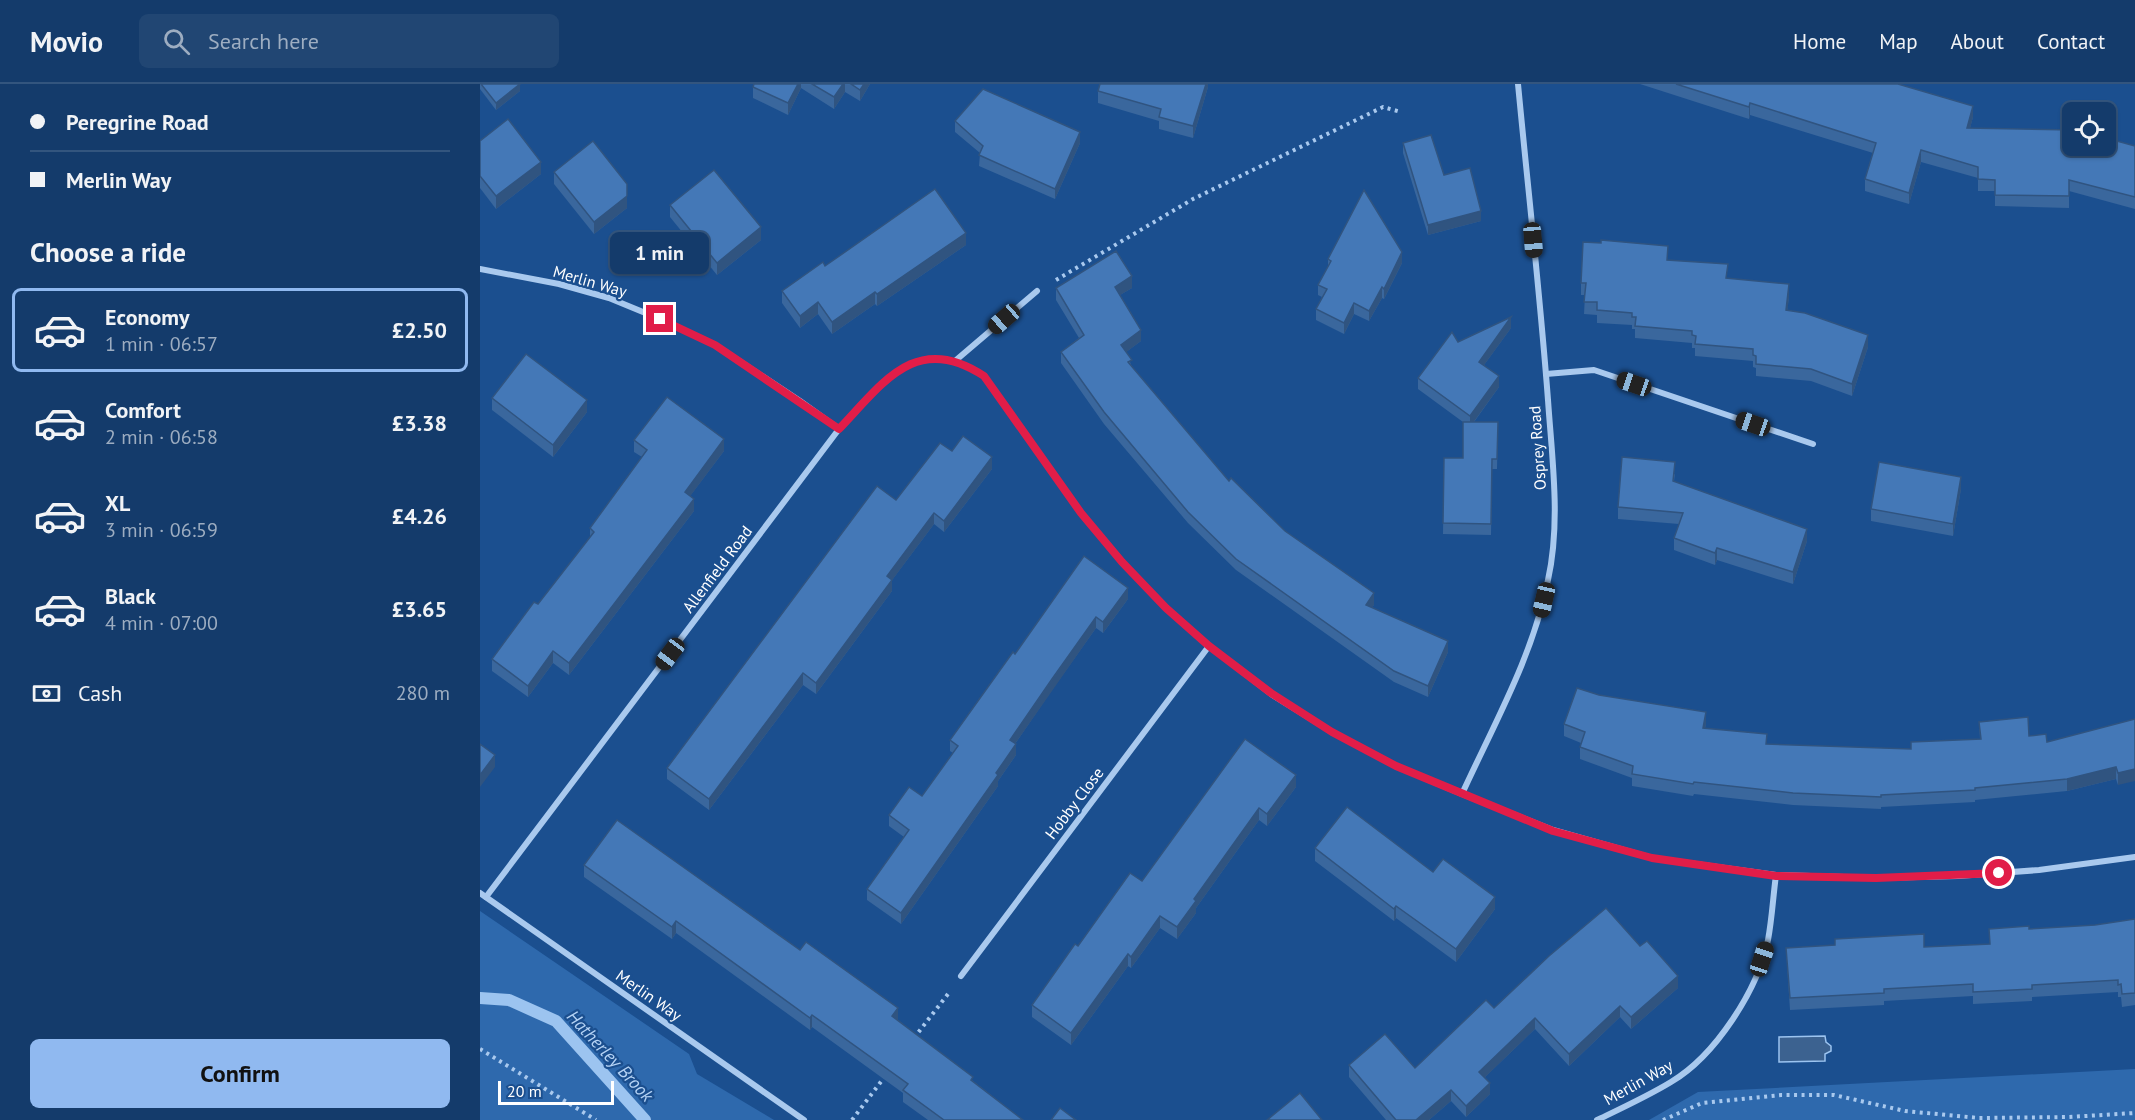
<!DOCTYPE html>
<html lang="en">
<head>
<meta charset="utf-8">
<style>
	:root { --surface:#143b6b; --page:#214673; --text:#f1f3f6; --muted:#9dadc1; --line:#33557e; --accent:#90b9f0 }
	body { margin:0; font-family:"PT Sans",sans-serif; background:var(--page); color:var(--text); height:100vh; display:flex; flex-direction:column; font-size:22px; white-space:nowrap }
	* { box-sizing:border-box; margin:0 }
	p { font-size:20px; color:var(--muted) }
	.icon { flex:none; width:33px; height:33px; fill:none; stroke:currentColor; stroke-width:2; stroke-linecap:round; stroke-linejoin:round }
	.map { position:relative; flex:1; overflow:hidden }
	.drawer { display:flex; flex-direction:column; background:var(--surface); width:480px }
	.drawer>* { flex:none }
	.hud { display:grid; align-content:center; height:132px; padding:0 30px; background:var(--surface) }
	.buttons { position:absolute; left:1582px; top:18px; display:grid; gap:12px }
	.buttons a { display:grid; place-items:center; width:54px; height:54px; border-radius:9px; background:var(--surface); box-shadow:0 2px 4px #0004,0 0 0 2px var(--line); font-size:30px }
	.scale { position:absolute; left:18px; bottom:15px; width:116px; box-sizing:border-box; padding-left:6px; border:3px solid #fff; border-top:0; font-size:16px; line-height:21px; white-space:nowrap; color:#fff; -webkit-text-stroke:4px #1b4f8f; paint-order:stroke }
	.end { position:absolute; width:27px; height:27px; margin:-14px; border:8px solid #e11d48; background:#fff; box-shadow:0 0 0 3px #fff }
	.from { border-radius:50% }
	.bubble { position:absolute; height:42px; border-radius:9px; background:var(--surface); box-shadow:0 2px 4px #0004,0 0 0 2px var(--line); font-size:20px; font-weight:800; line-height:42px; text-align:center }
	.car { position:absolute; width:18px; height:36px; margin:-18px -9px; border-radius:8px; box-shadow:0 0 4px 2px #0007; background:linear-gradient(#222 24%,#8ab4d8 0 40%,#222 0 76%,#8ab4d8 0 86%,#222 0) }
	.hud b { display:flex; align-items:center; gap:21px; height:57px; font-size:22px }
	.hud b+b { border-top:2px solid var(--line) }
	.hud i { width:15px; height:15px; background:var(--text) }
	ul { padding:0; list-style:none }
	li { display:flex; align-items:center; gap:18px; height:84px; margin:0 12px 9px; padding:0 18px; border:3px solid transparent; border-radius:9px }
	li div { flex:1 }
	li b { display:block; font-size:22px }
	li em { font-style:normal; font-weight:800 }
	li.current { border-color:var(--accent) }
	li>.icon { width:54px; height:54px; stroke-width:1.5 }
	h2 { padding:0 30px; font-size:27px; line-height:72px }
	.pay { display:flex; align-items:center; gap:15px; height:66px; padding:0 30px; font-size:22px }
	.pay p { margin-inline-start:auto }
	.button { display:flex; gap:12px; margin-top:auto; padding:12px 30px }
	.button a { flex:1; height:69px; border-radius:9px; background:var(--accent); color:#111; font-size:24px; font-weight:800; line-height:69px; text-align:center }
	header { display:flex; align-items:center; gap:36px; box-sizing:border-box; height:84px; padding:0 30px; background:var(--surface); border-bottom:2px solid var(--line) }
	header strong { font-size:28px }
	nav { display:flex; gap:33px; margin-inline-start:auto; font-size:21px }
	.search { width:420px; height:54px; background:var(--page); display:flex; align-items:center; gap:15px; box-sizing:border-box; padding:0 21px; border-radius:9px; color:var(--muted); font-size:22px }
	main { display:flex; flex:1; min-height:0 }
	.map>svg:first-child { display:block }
	.green { fill:#2e69ad }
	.water { fill:#3c6290; stroke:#9cc4f0; stroke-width:1.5 }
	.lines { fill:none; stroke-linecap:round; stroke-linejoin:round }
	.stream { stroke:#9cc4f0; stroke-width:12 }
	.path { stroke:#a9c9ee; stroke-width:4; stroke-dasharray:3 4.5; stroke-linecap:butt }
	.minor { stroke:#a9c9ee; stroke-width:6 }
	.wall { fill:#3a679d }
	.shaded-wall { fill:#305480 }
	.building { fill:#4478b7; stroke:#305480; stroke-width:1.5 }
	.route { stroke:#e11d48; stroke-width:8 }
	.labels { text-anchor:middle; stroke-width:4.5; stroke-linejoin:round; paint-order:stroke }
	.street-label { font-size:16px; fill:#fff; stroke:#1b4f8f }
	.water-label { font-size:18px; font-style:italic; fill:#b5d3f5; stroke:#1b4f8f }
</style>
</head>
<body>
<header>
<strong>Movio</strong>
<div class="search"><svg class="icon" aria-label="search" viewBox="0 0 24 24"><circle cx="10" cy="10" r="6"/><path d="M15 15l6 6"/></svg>Search here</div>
<nav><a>Home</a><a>Map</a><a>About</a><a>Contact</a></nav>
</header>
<main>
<section class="drawer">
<div class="hud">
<b><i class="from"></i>Peregrine Road</b>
<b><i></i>Merlin Way</b>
</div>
<h2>Choose a ride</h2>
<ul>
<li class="current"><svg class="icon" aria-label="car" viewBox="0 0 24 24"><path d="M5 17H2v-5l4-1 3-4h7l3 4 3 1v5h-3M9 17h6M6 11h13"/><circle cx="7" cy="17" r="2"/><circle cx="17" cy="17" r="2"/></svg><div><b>Economy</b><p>1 min · 06:57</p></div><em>£2.50</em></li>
<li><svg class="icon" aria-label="car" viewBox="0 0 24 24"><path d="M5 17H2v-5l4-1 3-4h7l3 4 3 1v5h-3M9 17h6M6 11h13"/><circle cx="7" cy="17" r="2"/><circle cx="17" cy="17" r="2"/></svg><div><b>Comfort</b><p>2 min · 06:58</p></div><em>£3.38</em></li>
<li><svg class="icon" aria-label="car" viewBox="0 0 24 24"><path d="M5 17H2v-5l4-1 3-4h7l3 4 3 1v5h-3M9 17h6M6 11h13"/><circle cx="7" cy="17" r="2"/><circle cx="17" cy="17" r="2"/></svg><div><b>XL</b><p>3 min · 06:59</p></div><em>£4.26</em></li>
<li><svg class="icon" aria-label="car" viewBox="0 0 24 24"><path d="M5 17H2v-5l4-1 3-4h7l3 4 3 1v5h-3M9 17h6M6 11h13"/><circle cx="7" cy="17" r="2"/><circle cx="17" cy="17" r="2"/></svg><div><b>Black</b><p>4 min · 07:00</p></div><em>£3.65</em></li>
</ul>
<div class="pay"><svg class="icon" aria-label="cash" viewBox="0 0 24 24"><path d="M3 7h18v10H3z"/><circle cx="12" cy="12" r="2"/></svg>Cash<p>280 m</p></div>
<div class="button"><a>Confirm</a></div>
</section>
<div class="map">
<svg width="1655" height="1036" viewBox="0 0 1655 1036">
	<rect width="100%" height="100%" fill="#1b4f8f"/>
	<g class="green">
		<path d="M0,827L209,970L217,990L294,1036H0Z"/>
		<path d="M1655,985V1036H1169L1218,1008Z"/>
	</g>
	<path class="water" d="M1345,952L1346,958L1351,962V967L1345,970V977L1299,978V953Z"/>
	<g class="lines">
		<path class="stream" d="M0,914L29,916L76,937L165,1036"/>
		<g class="path">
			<path d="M576,196L713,115L903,23L921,28"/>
			<path d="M434,954L468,910"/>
			<path d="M0,965L116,1036"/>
			<path d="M372,1036L406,991"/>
			<path d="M1183,1036L1222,1019L1301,1011H1354L1425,1027L1499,1034L1589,1033L1655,1029"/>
		</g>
		<g class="minor">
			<path d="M0,185L79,200L129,214L180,235L235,261L320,317L359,345"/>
			<path d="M475,277L557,207"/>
			<path d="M1066,290L1114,286L1333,360"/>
			<path d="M982,710C1014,640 1053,572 1068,496C1081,437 1072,375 1068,316C1060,210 1048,105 1038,0"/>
			<path d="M0,809L324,1036"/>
			<path d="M6,813L359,345C402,299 437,247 504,292L601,429L642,478L686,524L729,562L791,610L852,648L916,682L982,710L1073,746L1172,774L1296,791L1397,794L1478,792L1559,786L1655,773"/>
			<path d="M481,892L729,562"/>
			<path d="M1117,1036C1142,1024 1168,1012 1191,998C1235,972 1278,906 1288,856C1292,835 1293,813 1296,791"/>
		</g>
	</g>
	<g class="wall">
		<path d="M0,0H40V7L16,26L0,5Z"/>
		<path d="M274,0H390L380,17L365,8L354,25L321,4L308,31L273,14V3Z"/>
		<path d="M728,0V3L713,54L679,45V37L618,19V7Z"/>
		<path d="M1160,0H1418L1493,33L1490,44L1655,62V125L1589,107V124L1515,122V107H1498V94L1441,78L1429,120L1385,107V95L1393,69L1270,31L1269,35L1244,27Z"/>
		<path d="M475,37L600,59L575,115L499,82L500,69L475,48Z"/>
		<path d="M0,57L61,90L16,125L0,104Z"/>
		<path d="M923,59L964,91L1001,137L948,151L923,69Z"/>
		<path d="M74,88L147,124L114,150L74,100Z"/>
		<path d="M190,121L281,156L237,191L190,133Z"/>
		<path d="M486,161L397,222L395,220L352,250L338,230L320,244L302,219V207L345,182Z"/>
		<path d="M848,175L922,179L904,215L902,214L889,237L874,230L864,250L836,236V225L842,213L838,211V201L848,183Z"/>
		<path d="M1188,176L1309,213L1307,227L1388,263L1372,312L1331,297L1276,292V284L1273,283V277L1215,272V264H1212V259L1155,254V245H1152V241L1117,239V231L1104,230L1105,211H1101V199Z"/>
		<path d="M576,204H652L640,211L661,257L646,268L652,283L749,397L805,447L894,521L892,523L968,568L948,613L914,598L756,486L708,439L624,340L581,279V268L599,254L576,216Z"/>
		<path d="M1031,244L1004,281L1019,303L994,338H1018L1017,385H1012L1011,451L963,450L964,374H983V338L938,305V294L978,258Z"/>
		<path d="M12,314L107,328L73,373L12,326Z"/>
		<path d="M154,356L244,367L210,412L214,427L89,591L73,579L48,613L12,587V575L58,520L110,453V444L162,373L154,368Z"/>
		<path d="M472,367L512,385L464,448L454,440L412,496V507L336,610L323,601L229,726L187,695V684Z"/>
		<path d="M1195,390L1194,397L1327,457L1313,500L1237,476L1235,481L1194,466V454L1199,440L1138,435V423Z"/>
		<path d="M1481,405L1473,452L1391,437V425Z"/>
		<path d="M648,515L623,549L616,544L572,606L535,660L536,671L518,697V702L421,840L387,816V805L424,753L409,742V731L442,712L473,669L470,667V656L535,570Z"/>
		<path d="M1119,611L1226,640L1225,644L1287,660L1431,665L1500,655L1499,638L1549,652L1567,658L1655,635L1638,701L1636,695L1587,707L1495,716V718L1401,723V725L1313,721L1214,710L1213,712L1152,702V694L1100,675V663L1101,659L1084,652V640Z"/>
		<path d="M765,655L816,703L787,742L779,736L716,824V829L697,855L680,844L651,884L648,882L591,961L552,933V921L662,797Z"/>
		<path d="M835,764L953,788L1015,825L976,878L916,834L914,837L835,777Z"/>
		<path d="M104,781L418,936L493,997L543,1036H448L423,1018V1009L332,943L330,946L196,849L192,855L104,793Z"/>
		<path d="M1655,835V921L1642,923L1641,913H1638V908L1552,913V917L1493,920V912L1404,917V921L1310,926L1306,864L1444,863L1510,860L1549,845L1615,841Z"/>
		<path d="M1198,904L1151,945L1140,933L1089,982L1055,945L1005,993L1010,1010L986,1033L971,1017L949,1036H906L869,993V981L935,984L1014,924Z"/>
	</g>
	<g class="shaded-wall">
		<path d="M40,0V7L16,26V19Z"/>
		<path d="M318,0H321V4L308,31V19Z"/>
		<path d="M363,0H365V8L354,25V13Z"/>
		<path d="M384,0H390L380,17V6Z"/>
		<path d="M726,0H728V3L713,54V42Z"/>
		<path d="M1270,19V31L1269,35V23Z"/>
		<path d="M1493,22V33L1487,56V44Z"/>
		<path d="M600,48V59L575,115V105Z"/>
		<path d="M1441,66V78L1429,120V109Z"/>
		<path d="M61,78V90L16,125V112Z"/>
		<path d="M147,112V124L114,150V138Z"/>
		<path d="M1001,127V137L948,151V141Z"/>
		<path d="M281,143V156L237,191V179Z"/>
		<path d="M486,149V161L397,222V210Z"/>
		<path d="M922,168V179L904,215V205Z"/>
		<path d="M652,192V204L635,214V203Z"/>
		<path d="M1309,200V213L1306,239V226Z"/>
		<path d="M902,203V214L889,237V227Z"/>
		<path d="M395,208V220L352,250V238Z"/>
		<path d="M338,218V230L320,244V232Z"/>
		<path d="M874,219V230L864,250V239Z"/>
		<path d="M1031,233V244L999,288V278Z"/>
		<path d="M661,246V257L641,272V261Z"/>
		<path d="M1388,251V263L1372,312V300Z"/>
		<path d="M1019,292V303L990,343V332Z"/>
		<path d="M107,316V328L73,373V361Z"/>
		<path d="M244,355V367L205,419V408Z"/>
		<path d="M512,373V385L464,448V437Z"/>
		<path d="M1481,393V405L1473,452V440Z"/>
		<path d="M214,415V427L89,591V579Z"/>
		<path d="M454,429V440L407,503V492Z"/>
		<path d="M1327,445V457L1313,500V488Z"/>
		<path d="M1237,464V476L1235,481V469Z"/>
		<path d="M412,496V507L336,610V599Z"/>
		<path d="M648,504V515L623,549V538Z"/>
		<path d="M894,509V521L886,532V521Z"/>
		<path d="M616,533V544L530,667V656Z"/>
		<path d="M968,557V568L948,613V602Z"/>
		<path d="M73,567V579L48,613V602Z"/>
		<path d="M323,589V601L229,726V715Z"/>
		<path d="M1226,628V640L1223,656V644Z"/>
		<path d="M536,660V671L518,697V702L421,840V829Z"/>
		<path d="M15,671V683L0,703V691Z"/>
		<path d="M1636,683V695L1587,707V695Z"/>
		<path d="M1655,685V697L1638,701V689Z"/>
		<path d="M816,691V703L787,742V730Z"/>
		<path d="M779,724V736L716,824V829L697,855V843L714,815Z"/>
		<path d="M1015,813V825L976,878V865Z"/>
		<path d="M916,822V834L914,837V825Z"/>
		<path d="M680,832V844L651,884V873Z"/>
		<path d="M196,837V849L192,855V843Z"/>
		<path d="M648,870V882L591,961V949Z"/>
		<path d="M1198,892V904L1151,945V933Z"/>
		<path d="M1140,922V933L1089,982V970Z"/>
		<path d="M418,924V936L412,944V932Z"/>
		<path d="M332,931V943L330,946V934Z"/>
		<path d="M1055,934V945L999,999V988Z"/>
		<path d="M1010,999V1010L986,1033V1022Z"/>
		<path d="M971,1006V1017L949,1036H936Z"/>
	</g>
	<g class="building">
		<path d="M1,0H40L16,19Z"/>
		<path d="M274,0H318L308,19L273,3Z"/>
		<path d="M332,0H363L354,13Z"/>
		<path d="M371,0H384L380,6Z"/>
		<path d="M620,0H726L713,42L679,33L681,25L618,7Z"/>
		<path d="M1196,0H1418L1493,22L1487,44L1593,46V62H1626V54L1655,62V113L1589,96V112L1515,111V96L1498,95V83L1441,66L1429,109L1385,95L1396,59L1270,19L1269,23Z"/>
		<path d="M503,5L600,48L575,105L499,71L503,62L475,37Z"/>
		<path d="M28,35L61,78L16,112L0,92V57Z"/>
		<path d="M951,51L964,91L990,84L1001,127L948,141L923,59Z"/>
		<path d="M113,57L147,100V112L114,138L74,88Z"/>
		<path d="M234,86L281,143L237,179L190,121Z"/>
		<path d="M455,105L486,149L397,210L395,208L352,238L338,218L320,232L302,207L343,178L345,182Z"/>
		<path d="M884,106L922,168L904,205L902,203L889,227L874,219L864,239L836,225L847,205L838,201L851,177L848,175Z"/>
		<path d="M1121,156L1188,162L1187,176L1248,180L1246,194L1309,200L1306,226L1325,229L1388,251L1372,300L1331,285L1276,280V272L1273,271V265L1215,260L1216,252L1212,251V247L1155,242L1156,233H1152V229L1117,226V218H1104L1106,199H1101L1103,158L1121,159Z"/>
		<path d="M636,167L652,192L635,203L661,246L641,261L652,276L648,278L749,397L751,394L805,447L894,509L886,521L968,557L948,602L914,587L756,475L708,428L624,328L581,268L604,251L576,204Z"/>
		<path d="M1031,233L999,278L1019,292L990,332L938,294L972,248L978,258Z"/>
		<path d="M46,270L107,316L73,361L12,314Z"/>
		<path d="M187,313L244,355L205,408L214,415L89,579L73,567L48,602L12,575L54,518L58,520L114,448L110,444L167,366L154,356Z"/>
		<path d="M983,338H1018L1017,375H1012L1011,440L963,439L964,374H983Z"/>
		<path d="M483,352L512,373L464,437L454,429L407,492L412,496L336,599L323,589L229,715L187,684L397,402L416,416L460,359L472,367Z"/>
		<path d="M1142,373L1195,378L1193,397L1327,445L1313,488L1237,464L1235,469L1194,454L1203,429L1138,423Z"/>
		<path d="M1399,378L1481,393L1473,440L1391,425Z"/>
		<path d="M604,472L648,504L623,538L616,533L572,595L530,656L536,660L516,689L518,691L421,829L387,805L429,746L409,731L429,703L442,712L478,662L470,656L533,568L535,570Z"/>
		<path d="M1097,604L1119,611L1226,628L1223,644L1287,650L1286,660L1431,665V658L1501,655L1499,638L1548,633L1549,652L1566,650L1567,658L1655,635V685L1638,689L1636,683L1587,695L1495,704V706L1401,711V713L1313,709L1214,698L1213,700L1152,690L1153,682L1100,663L1105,648L1084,640Z"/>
		<path d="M765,655L816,691L787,730L779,724L714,815L716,817L697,843L680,832L651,873L648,870L591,949L552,921L595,860L598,862L650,789L662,797Z"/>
		<path d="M0,660L15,671L0,691Z"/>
		<path d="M867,723L953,788L963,775L1015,813L976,865L916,822L914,825L835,764Z"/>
		<path d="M137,736L320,866L326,858L418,924L412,932L493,993L491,996L543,1036H464L423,1006L428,1000L332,931L330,934L196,837L192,843L104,781Z"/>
		<path d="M1126,824L1160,862L1167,857L1198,892L1151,933L1140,922L1089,970L1055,934L999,988L1010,999L986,1022L971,1006L936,1036H916L869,981L905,950L935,984L1006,916L1014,924L1069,872Z"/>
		<path d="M1655,835V909L1642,910L1641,900L1638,901V896L1552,901V905L1493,908V900L1404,905V909L1310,914L1306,864L1355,861V855L1444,850V863L1510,860L1509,845L1549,842V845L1615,841Z"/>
		<path d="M820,1009L842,1036H787Z"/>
		<path d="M580,1024L596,1036H571Z"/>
	</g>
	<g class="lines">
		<path class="route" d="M180,235L235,261L359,345C403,299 436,247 504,292L601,429L642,478L686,524L729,562L791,609L852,648L916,682L1073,747L1172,774L1296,792L1396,794L1519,789"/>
	</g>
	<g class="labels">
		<g class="street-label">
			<text transform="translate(110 197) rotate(16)" y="6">Merlin Way</text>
			<text transform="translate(1057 364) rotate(-94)" y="6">Osprey Road</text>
			<text transform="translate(237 485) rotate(-53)" y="6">Allenfield Road</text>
			<text transform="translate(594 719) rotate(-53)" y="6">Hobby Close</text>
			<text transform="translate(169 911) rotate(35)" y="6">Merlin Way</text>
			<text transform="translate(1158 998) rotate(-29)" y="6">Merlin Way</text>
		</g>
		<g class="water-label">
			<text transform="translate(130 972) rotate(47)" y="6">Hatherley Brook</text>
		</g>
	</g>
</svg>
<div class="buttons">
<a><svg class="icon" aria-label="locate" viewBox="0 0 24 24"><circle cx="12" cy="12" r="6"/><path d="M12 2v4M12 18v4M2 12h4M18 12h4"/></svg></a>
</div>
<div class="scale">20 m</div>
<i class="end from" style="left:1519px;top:789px"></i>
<i class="end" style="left:180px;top:235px"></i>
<div class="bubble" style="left:130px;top:148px;width:99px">1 min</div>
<i class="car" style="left:1053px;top:156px;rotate:175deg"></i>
<i class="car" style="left:524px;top:235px;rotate:229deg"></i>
<i class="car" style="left:1154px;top:300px;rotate:289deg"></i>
<i class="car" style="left:1273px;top:340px;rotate:289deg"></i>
<i class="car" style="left:1064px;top:516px;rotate:193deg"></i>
<i class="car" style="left:190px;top:570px;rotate:217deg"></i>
<i class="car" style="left:1282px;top:875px;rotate:18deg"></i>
</div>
</main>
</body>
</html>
